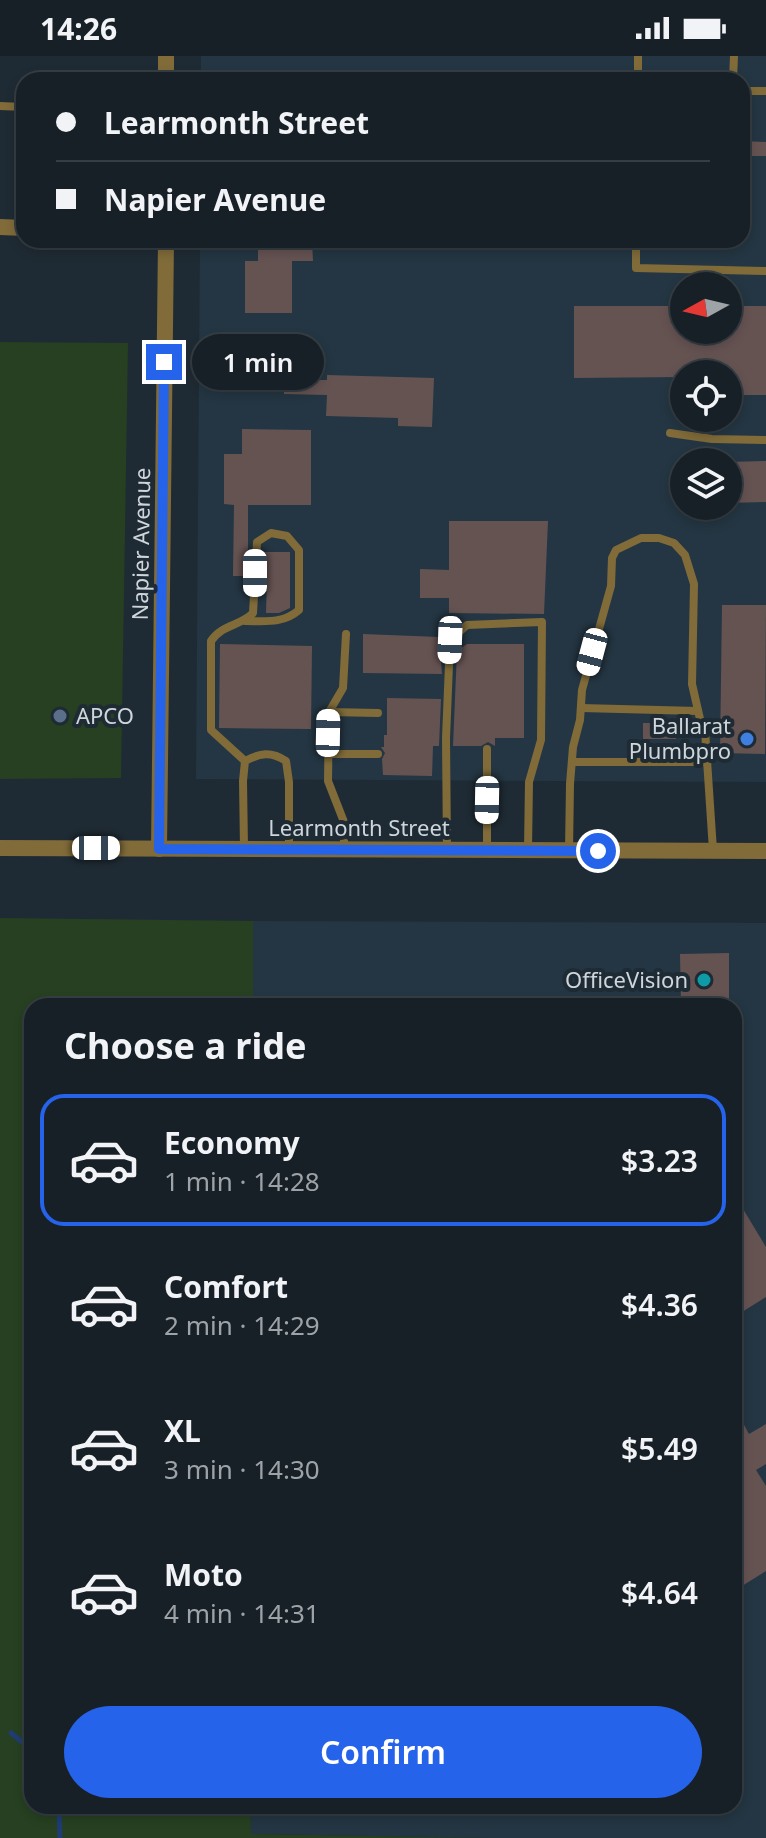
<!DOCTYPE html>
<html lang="en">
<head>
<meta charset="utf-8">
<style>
	:root { --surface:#172027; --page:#20282f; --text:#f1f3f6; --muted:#9ea3a7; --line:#363e44; --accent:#2563eb }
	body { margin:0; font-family:"Noto Sans",sans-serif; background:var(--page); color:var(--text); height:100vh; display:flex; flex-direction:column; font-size:30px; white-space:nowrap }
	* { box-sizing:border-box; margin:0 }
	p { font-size:26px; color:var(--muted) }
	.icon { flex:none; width:44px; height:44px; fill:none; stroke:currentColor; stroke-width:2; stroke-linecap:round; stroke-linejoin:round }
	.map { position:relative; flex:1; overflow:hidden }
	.details { position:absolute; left:24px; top:942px; width:718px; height:816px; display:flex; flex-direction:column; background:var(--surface); border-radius:24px; box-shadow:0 4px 12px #0003,0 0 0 2px var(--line) }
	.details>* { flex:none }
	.guide { position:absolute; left:16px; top:16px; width:734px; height:176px; border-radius:24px; box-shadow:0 4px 12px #0003,0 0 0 2px var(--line); display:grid; align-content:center; height:176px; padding:0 40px; background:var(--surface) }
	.needle { width:52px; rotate:262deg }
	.fabs { position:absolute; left:670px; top:216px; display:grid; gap:16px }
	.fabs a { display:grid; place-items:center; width:72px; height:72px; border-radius:50%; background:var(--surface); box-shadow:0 4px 12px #0003,0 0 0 2px var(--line); font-size:40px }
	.end { position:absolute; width:36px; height:36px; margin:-18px; border:10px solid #2563eb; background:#fff; box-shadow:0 0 0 4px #fff }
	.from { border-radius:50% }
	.bubble { position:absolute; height:56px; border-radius:28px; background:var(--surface); box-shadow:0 4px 12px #0003,0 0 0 2px var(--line); font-size:26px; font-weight:600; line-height:56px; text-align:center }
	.car { position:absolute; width:24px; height:48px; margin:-24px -12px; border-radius:10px; box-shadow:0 0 6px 2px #0007; background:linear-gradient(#fff 24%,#345 0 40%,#fff 0 76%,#345 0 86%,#fff 0) }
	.guide b { display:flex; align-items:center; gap:28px; height:76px; font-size:30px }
	.guide b+b { border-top:2px solid var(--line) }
	.guide i { width:20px; height:20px; background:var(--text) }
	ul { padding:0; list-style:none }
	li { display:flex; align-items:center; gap:24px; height:132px; margin:0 16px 12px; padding:0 24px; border:4px solid transparent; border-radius:24px }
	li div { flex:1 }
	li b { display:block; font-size:30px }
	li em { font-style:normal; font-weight:600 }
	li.active { border-color:var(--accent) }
	li>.icon { width:72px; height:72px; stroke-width:1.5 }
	h2 { padding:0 40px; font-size:36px; line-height:96px }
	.primary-button { display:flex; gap:16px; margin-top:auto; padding:16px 40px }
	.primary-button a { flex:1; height:92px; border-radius:48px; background:var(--accent); color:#fff; font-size:32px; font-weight:600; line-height:92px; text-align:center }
	.status { display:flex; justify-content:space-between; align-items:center; height:56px; padding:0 40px; background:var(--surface); direction:ltr }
	.status svg { height:22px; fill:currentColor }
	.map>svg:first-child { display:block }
	.built { fill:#243643; fill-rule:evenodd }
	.green { fill:#264021 }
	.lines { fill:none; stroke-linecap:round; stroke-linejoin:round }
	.stream { stroke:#203c74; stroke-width:5 }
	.building { fill:#655352 }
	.service { stroke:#806b39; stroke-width:8 }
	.minor { stroke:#806b39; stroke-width:16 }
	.tertiary { stroke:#806b39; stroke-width:16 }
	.route { stroke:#2563eb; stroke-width:10 }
	.service-dot { fill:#5c6f8a; stroke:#1f2b34; stroke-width:3 }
	.shop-dot { fill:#3f7fe0; stroke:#1f2b34; stroke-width:3 }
	.culture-dot { fill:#0f9aa8; stroke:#1f2b34; stroke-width:3 }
	.labels { text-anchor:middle; stroke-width:8; stroke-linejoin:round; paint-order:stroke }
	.street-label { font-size:22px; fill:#ced6dc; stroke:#1f2b34 }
	.poi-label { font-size:22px; fill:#ced6dc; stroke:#1f2b34; text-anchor:end }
</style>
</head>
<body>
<div class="status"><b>14:26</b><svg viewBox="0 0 49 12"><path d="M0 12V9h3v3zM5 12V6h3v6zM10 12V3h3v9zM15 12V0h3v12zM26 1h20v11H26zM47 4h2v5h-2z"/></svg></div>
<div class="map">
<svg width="766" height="1782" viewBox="0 0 766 1782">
	<rect width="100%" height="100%" fill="#1f2b34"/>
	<g class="built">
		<path d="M201,0H766V726L196,723L200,184H742V24H201ZM684,230H728V274H684ZM684,318H728V362H684ZM684,406H728V450H684Z"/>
		<path d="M253,865L766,867V1782H489L250,1778V1750H734V950H253Z"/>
	</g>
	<g class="green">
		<path d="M0,286L128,287L121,722L0,723Z"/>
		<path d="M0,862L253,865V950H32V1750H250L251,1778L489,1782H0Z"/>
	</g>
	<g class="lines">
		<g class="stream">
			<path d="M11,1677L32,1694"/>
			<path d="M59,1750L60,1782"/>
		</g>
	</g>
	<g class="building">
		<path d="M742,85L766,86V100H742Z"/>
		<path d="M258,184H312L313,205H292V257H245V205H258Z"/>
		<path d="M574,250H684V274H728V250H766V339H728V318H684V321L574,322Z"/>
		<path d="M327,319L434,322L432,371L398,370V362L326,360L327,339L284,338V324H327Z"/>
		<path d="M242,373L311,374V449H248V520H233L234,449L224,448V398H242Z"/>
		<path d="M766,405V446L728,447V406Z"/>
		<path d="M449,465H548L544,558L449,557V542H420V513L449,514Z"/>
		<path d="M263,496H290V552L279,557H266L267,521H262Z"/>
		<path d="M722,549H766L765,698L720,697Z"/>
		<path d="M363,578L439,581L442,618L363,617Z"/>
		<path d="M220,588L312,590L311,673L219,672Z"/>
		<path d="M467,588H524V682H495V690L488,686L481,690H453L457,595Z"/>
		<path d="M387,642L441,643L439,690H433L432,720L383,719L382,703L385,697L381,691H384V679H387Z"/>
		<rect x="643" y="667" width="33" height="16"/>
		<path d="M729,897V950H681L680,898Z"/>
		<path d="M734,1138L766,1191V1241L734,1261Z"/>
		<path d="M743,1367L749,1378L766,1368V1408L756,1414L766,1430V1515L734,1535V1373Z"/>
	</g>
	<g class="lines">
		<g class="service">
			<path d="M638,24V0"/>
			<path d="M733,24L734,0"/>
			<path d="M742,35H766"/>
			<path d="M0,50L24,51"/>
			<path d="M636,184V212L766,215"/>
			<path d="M670,377L712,383L766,384"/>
			<path d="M245,565C265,565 283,568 299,554V494L287,480L271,477L257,486L253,557C241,570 222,568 211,585V674L245,705"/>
			<path d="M581,652L698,655"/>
			<path d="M329,656L378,657"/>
			<path d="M328,698H378"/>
			<path d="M573,706H706"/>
			<path d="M244,792L243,725L245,705C260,697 271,695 286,705L289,726V793"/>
			<path d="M344,793V766L328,725L329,656L343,632L346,578"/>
			<path d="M487,793V693"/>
			<path d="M447,794L446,682L450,584L467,569L542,566L541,684L529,726L528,793"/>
			<path d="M569,795L570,728L573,691L580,664L582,634L611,530L612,502L616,494L641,482H659L674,487L685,499L694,528L692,628L700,663L705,674L713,794"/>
		</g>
		<g class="minor">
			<path d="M166,0V24"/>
			<path d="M0,171L24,172"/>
			<path d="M159,793L166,184"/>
		</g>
		<path class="tertiary" d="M0,792L766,795"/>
	</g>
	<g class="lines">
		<path class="route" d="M164,306L159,793L598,795"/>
	</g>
	<circle class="service-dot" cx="60" cy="660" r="8"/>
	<circle class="shop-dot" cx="747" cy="683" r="8"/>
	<circle class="culture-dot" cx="704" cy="924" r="8"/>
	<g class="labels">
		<g class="street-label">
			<text transform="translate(141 488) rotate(-89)" y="8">Napier Avenue</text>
			<text x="359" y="780">Learmonth Street</text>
		</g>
		<g class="poi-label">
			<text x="76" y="668" text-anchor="start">APCO</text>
			<text x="731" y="678">Ballarat<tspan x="731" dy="25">Plumbpro</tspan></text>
			<text x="688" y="932">OfficeVision</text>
		</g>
	</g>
</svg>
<div class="fabs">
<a><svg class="needle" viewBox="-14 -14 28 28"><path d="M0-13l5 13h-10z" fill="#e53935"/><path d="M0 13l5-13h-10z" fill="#9ea3a7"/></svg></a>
<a><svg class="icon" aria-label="locate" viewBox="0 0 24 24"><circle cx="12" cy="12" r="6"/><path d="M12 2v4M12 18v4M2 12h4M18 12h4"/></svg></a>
<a><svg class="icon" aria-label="layers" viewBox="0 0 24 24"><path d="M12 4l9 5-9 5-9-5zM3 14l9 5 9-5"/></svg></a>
</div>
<i class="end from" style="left:598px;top:795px"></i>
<i class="end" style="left:164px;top:306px"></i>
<div class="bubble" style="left:192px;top:278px;width:132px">1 min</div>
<i class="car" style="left:255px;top:517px;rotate:180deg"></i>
<i class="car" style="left:450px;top:584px;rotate:182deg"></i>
<i class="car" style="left:592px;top:596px;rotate:195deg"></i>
<i class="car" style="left:328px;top:677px;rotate:1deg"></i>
<i class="car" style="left:487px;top:744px;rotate:181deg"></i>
<i class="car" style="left:96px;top:792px;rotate:90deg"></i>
<div class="guide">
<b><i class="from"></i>Learmonth Street</b>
<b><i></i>Napier Avenue</b>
</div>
<section class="details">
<h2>Choose a ride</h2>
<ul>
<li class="active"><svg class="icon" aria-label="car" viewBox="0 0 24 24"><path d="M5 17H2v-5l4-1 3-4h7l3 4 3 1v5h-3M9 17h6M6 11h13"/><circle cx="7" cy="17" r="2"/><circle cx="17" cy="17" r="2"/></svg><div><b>Economy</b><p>1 min · 14:28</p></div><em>$3.23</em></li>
<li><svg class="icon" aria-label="car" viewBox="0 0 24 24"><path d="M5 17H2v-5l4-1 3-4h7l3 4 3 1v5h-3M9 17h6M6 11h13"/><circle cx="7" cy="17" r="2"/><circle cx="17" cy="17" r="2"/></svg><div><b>Comfort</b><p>2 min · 14:29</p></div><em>$4.36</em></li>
<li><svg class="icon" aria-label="car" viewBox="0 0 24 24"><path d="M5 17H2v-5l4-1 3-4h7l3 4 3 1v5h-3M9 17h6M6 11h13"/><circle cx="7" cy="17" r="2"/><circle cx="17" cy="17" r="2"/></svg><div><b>XL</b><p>3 min · 14:30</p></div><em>$5.49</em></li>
<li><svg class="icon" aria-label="car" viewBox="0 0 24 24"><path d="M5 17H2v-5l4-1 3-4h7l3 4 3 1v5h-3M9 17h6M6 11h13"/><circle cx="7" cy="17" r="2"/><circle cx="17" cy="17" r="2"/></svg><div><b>Moto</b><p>4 min · 14:31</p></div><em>$4.64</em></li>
</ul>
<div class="primary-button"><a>Confirm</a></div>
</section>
</div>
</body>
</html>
